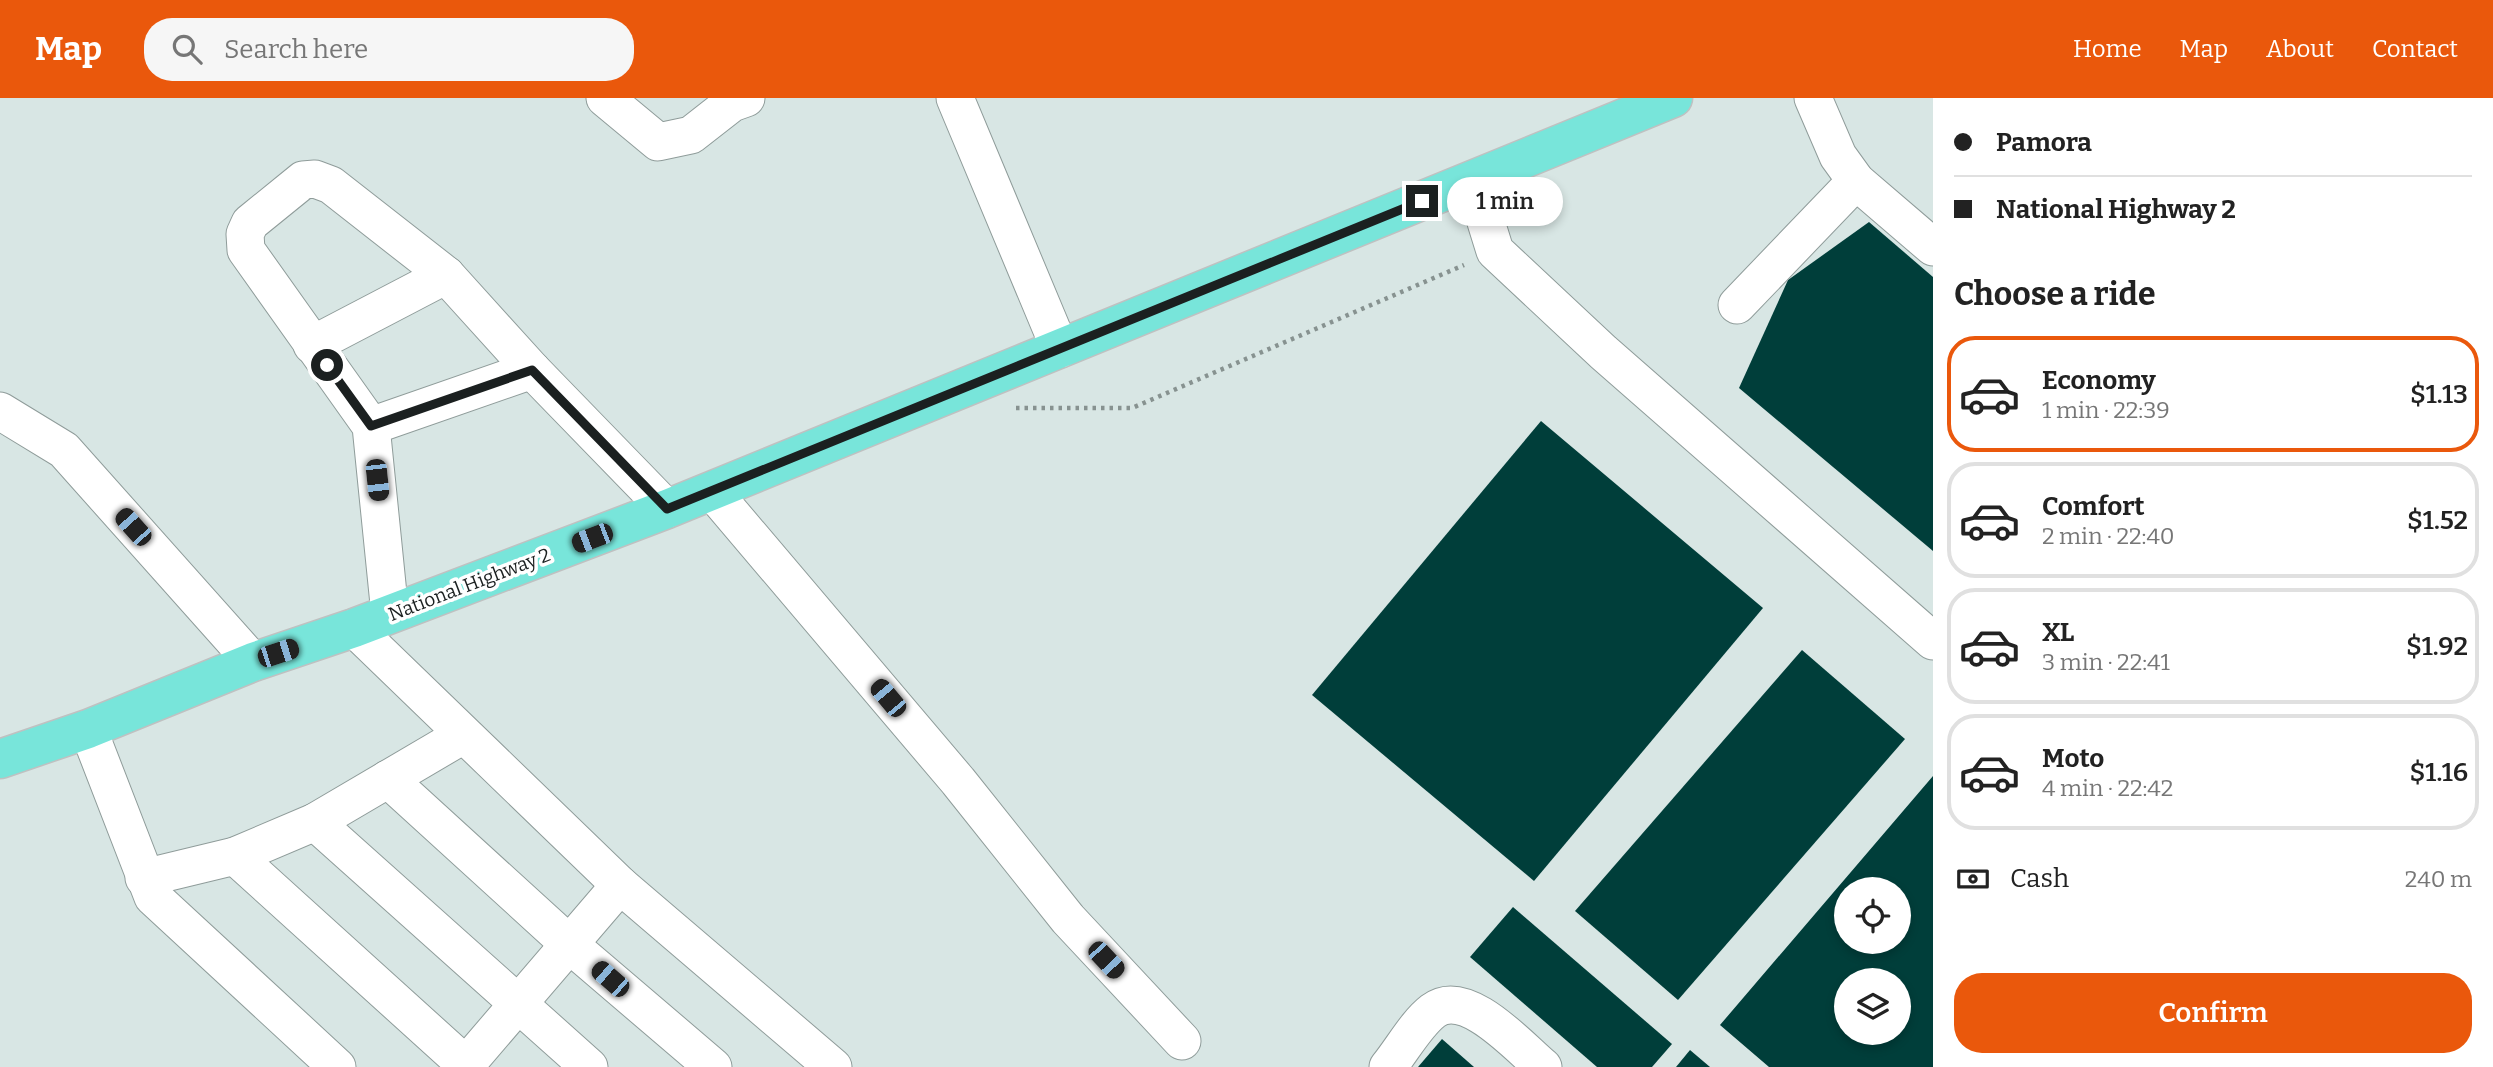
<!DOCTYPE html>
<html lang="en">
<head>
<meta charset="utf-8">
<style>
	:root { --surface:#fff; --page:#f6f6f6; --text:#222; --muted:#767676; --line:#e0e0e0; --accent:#ea580c }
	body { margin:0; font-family:Bitter,serif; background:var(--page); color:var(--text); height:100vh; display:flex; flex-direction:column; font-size:26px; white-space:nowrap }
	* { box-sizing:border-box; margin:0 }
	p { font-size:23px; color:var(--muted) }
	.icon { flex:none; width:38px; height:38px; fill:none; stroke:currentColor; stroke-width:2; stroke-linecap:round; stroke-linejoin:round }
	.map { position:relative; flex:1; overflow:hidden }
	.details { display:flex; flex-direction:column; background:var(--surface); width:560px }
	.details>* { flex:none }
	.hud { display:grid; align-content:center; height:154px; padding:0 21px; background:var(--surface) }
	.controls { position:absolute; left:1834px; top:779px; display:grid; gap:14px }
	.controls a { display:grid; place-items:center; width:77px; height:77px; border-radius:50%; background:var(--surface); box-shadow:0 4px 10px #0003; font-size:35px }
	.end { position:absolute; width:32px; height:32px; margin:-16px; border:9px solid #1b2020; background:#fff; box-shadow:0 0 0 4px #fff }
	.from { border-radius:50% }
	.bubble { position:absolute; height:49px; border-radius:24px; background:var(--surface); box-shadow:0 4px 10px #0003; font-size:23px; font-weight:600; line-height:49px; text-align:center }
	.car { position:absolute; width:21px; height:42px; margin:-21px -10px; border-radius:9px; box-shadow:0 0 5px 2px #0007; background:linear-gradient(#222 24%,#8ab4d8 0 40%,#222 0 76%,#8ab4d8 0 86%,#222 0) }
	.hud b { display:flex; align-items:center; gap:24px; height:66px; font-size:26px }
	.hud b+b { border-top:2px solid var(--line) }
	.hud i { width:18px; height:18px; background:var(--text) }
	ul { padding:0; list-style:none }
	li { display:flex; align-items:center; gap:21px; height:116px; margin:0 14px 10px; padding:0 7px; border:4px solid var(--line); border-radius:28px }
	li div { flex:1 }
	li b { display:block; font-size:26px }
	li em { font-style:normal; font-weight:600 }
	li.on { border-color:var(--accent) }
	li>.icon { width:63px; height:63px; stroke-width:1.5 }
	h2 { padding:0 21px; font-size:32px; line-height:84px }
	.pay { display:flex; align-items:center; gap:18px; height:77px; padding:0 21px; font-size:26px }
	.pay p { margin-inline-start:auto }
	.button { display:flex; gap:14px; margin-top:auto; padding:14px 21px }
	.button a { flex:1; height:80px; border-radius:28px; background:var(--accent); color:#fff; font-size:28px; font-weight:600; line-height:80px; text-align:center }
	header { display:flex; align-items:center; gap:42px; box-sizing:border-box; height:98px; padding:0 35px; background:var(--accent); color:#fff }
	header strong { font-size:33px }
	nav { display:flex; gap:38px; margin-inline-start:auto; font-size:24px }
	.search { width:490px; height:63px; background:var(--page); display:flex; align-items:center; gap:18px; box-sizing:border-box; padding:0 24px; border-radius:28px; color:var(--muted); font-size:26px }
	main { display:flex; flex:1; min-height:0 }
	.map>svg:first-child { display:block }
	.building { fill:#003e3a; fill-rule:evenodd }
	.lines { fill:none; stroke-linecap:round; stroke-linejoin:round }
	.minor-casing { stroke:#8f9c9a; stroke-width:39 }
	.highway-casing { stroke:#bfc1c1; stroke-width:41 }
	.path { stroke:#879290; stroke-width:4.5; stroke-dasharray:3.5 5; stroke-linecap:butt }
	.minor { stroke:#fff; stroke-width:37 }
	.highway { stroke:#78e5da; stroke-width:38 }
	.route { stroke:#1b2020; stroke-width:9 }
	.labels { text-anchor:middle; stroke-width:7; stroke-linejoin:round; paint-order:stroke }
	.street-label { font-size:19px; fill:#1b2020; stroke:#fff }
</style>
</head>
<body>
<header>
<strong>Map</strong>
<div class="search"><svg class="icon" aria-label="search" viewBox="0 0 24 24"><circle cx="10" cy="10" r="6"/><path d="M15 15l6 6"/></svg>Search here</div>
<nav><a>Home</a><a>Map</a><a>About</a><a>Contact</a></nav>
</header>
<main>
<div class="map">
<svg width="1933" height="969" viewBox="0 0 1933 969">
	<rect width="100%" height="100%" fill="#d8e6e4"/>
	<g class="building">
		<path d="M1869,124L1933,179V453L1739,290L1788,182Z"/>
		<path d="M1541,323L1763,510L1534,783L1312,597Z"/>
		<path d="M1802,552L1905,641L1678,902L1575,813Z"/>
		<path d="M1933,678V969H1769L1720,927ZM1846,791H1899V844H1846ZM1846,882H1899V934H1846Z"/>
		<path d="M1513,809L1672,946L1652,969H1597L1470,859Z"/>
		<path d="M1442,941L1474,969H1418Z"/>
		<path d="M1690,952L1710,969H1676Z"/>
	</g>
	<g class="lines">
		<defs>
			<g id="minor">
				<path d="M605,0L658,44L691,37L732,5L746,0"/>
				<path d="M955,0L1060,251"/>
				<path d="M1813,0L1838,58L1856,83L1933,149"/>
				<path d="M1473,82L1495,153L1603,254L1933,543"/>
				<path d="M1737,207L1856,83"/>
				<path d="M312,247L446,177"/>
				<path d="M0,313L64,352L253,564"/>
				<path d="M371,328L532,272"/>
				<path d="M712,393L958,683L1068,821L1182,943"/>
				<path d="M390,516L371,328L246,152L245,136L250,125L303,82L315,81L331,87L446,177L532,272L667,411"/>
				<path d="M354,530L620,787L833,969"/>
				<path d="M88,631L153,799L337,969"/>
				<path d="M388,681L569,846L713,969"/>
				<path d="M315,724L589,969"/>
				<path d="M235,758L468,969"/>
				<path d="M144,780L235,758L315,724L463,637"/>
				<path d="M464,969L620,787"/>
				<path d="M1388,969C1402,952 1416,926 1433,913C1466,888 1519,949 1543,969"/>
			</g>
			<path id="highway" d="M0,661L88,631L253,564L354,530L667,411L1673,0"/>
		</defs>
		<use href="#minor" class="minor-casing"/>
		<use href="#highway" class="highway-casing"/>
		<path class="path" d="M1016,310H1132L1464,167"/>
		<use href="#minor" class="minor"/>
		<use href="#highway" class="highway"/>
	</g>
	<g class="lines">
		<path class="route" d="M327,267L371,328L532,272L667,411L1422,103"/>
	</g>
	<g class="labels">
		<g class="street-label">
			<text transform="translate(469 486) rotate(-21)" y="7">National Highway 2</text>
		</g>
	</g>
</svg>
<div class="controls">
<a><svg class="icon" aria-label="locate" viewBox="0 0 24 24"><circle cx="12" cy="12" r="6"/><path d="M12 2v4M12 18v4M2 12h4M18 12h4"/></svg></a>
<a><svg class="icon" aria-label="layers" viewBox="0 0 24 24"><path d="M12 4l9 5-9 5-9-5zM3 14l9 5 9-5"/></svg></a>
</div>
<i class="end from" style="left:327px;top:267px"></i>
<i class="end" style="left:1422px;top:103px"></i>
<div class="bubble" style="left:1447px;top:79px;width:116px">1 min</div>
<i class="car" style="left:377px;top:382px;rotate:174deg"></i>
<i class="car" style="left:133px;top:429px;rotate:318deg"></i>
<i class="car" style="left:592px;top:440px;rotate:249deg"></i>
<i class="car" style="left:278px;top:555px;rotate:72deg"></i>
<i class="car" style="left:888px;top:600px;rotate:320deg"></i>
<i class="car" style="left:1106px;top:862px;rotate:137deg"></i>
<i class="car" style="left:610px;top:881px;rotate:311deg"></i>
</div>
<section class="details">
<div class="hud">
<b><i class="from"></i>Pamora</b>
<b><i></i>National Highway 2</b>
</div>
<h2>Choose a ride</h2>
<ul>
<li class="on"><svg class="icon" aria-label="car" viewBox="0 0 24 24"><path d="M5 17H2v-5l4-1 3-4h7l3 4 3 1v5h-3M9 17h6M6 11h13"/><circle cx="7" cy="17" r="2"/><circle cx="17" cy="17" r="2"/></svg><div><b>Economy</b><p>1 min · 22:39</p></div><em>$1.13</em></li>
<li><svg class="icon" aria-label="car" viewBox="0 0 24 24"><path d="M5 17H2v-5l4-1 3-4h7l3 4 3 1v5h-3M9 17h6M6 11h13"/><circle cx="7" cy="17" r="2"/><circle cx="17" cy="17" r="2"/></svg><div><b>Comfort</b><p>2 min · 22:40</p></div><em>$1.52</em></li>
<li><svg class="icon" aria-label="car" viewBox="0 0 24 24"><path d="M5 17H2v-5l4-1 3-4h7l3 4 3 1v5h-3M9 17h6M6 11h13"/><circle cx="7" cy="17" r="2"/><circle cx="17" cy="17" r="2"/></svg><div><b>XL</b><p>3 min · 22:41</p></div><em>$1.92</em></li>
<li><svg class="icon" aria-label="car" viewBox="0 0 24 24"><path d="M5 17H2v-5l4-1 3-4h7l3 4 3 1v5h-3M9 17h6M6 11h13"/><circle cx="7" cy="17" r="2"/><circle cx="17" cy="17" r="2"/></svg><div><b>Moto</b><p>4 min · 22:42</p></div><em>$1.16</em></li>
</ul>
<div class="pay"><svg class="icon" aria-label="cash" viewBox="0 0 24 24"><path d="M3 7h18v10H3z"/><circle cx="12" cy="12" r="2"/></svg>Cash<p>240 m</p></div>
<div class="button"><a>Confirm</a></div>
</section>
</main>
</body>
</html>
